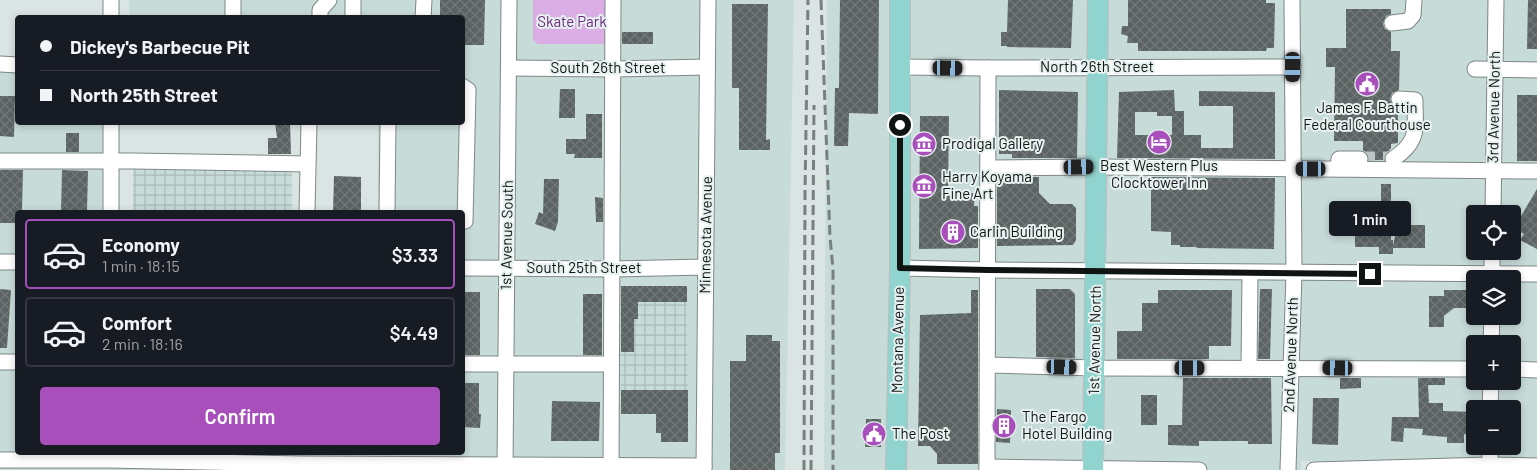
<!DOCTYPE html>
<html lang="en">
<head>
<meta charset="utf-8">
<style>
	:root { --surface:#171b24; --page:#20242c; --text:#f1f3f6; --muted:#9ea1a6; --line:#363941; --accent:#a84fbc }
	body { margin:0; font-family:Barlow,sans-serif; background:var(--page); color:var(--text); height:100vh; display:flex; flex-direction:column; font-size:19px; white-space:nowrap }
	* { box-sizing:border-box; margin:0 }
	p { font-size:16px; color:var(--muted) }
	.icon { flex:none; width:28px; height:28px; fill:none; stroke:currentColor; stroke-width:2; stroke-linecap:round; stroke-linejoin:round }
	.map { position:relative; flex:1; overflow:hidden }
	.panel { position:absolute; left:15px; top:210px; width:450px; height:245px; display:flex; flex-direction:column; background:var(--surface); border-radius:5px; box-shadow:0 2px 8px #0003 }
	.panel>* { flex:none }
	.top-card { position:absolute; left:15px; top:15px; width:450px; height:110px; border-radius:5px; box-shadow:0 2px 8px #0003; display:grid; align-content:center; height:110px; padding:0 25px; background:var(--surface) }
	.buttons { position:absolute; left:1466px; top:205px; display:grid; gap:10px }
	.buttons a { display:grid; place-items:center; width:55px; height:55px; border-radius:5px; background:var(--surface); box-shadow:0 2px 8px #0003; font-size:25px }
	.end { position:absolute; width:22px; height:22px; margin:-11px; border:6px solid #101413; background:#fff; box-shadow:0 0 0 2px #fff }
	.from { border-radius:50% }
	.bubble { position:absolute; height:35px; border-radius:5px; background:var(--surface); box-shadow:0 2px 8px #0003; font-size:16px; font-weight:600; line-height:35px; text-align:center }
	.car { position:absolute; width:15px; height:30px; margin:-15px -8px; border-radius:6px; box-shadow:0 0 4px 1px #0007; background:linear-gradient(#222 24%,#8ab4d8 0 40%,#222 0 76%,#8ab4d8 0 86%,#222 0) }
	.top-card b { display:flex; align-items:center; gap:18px; height:48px; font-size:19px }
	.top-card b+b { border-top:1px solid var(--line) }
	.top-card i { width:12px; height:12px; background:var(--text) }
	ul { padding:9px 0 0; list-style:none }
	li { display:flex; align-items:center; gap:15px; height:70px; margin:0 10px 8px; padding:0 15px; border:2px solid var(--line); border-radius:5px }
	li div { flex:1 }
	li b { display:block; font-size:19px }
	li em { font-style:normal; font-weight:600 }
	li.on { border-color:var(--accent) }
	li>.icon { width:45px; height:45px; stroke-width:1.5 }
	.action { display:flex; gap:10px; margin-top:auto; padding:10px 25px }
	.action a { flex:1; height:58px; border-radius:5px; background:var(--accent); color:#fff; font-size:20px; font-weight:600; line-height:58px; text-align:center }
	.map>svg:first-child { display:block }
	.built { fill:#c7dbd9; fill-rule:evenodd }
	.industrial { fill:url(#industrial-grid) }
	.green { fill:#daade5 }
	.building { fill:url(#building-cross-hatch); fill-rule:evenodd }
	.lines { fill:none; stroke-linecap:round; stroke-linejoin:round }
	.minor-tunnel { stroke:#bbc5c4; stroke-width:15; stroke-dasharray:15 8; stroke-linecap:butt }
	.minor-casing { stroke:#7d8786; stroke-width:17 }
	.major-casing { stroke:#bcbdbd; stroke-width:22 }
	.minor { stroke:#fff; stroke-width:15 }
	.major { stroke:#91d3ce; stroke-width:20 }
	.rail { stroke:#78807f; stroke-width:3; stroke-dasharray:10 5; stroke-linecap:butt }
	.route { stroke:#101413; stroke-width:6 }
	.labels { text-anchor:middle; stroke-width:4; stroke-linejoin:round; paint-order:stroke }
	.park-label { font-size:15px; fill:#6e287e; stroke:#e6f1f0 }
	.street-label { font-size:15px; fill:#101413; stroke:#e6f1f0 }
	.poi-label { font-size:15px; fill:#101413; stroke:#e6f1f0; text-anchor:start }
</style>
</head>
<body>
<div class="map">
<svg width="1537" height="470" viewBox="0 0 1537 470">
	<defs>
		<pattern id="industrial-grid" width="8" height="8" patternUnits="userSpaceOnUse" patternTransform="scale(1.25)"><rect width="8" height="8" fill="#c7dbd9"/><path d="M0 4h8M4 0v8" fill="none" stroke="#aabbb9"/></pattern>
		<pattern id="building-cross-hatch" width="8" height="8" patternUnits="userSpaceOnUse" patternTransform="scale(1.25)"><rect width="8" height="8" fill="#5b6463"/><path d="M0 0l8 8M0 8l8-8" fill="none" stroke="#727978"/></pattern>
	</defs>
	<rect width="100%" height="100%" fill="#d9e4e3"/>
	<g class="built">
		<path d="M129,0H794L785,470H0V64L17,65L18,122L104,123L103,212H18V452H462V212H378V123L462,122V18L130,17Z"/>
		<path d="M827,0H1537V462L1301,461V470H824ZM1475,214H1512V251H1475ZM1475,279H1512V316H1475ZM1475,344H1512V381H1475ZM1475,409H1512V446H1475Z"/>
	</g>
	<g class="industrial">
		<rect x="133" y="167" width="159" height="45"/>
		<path d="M638,302H687L688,390H621L620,352H634V319L638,318Z"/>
	</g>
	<path class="green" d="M533,0H611V44H538L533,40Z"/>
	<g class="building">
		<path d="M440,0H485L484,45H462V18H440Z"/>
		<path d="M840,0H879L878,114L849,113L848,146H834L835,88H839Z"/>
		<path d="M1008,0H1073L1071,48L1007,47V46H1001V32H1007Z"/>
		<path d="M1128,0H1266V3H1275L1274,48H1267L1266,51H1138V43H1127L1128,36L1121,34L1122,26H1128Z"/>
		<path d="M1528,0H1537V49H1527Z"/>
		<path d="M732,4H768L766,140L770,139V150H739V88H732Z"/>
		<path d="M1346,9H1391V14L1386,16L1383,24L1385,29L1391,32V51H1400L1399,90L1392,93L1390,99L1393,106L1398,108V143L1391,144V148L1385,155L1384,160H1369L1368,154L1363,150V141H1334L1335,67H1326V48H1346Z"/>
		<rect x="622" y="32" width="31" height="12"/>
		<path d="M560,89H575V118H559Z"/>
		<path d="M999,90L1078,92L1077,158H1012V154H999Z"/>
		<path d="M1174,90L1175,111H1184V135H1201V148H1233V106H1199V91L1275,92V159L1117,158L1119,92ZM1135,112H1157V116H1172V135H1135Z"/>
		<rect x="1517" y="95" width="20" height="66"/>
		<path d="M0,96H15L14,137L0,136Z"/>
		<path d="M586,114H602V158H574L575,154H566V139H586Z"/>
		<path d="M920,116H949L948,193H975L974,206H978V248L919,249Z"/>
		<path d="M275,122H290L291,154H268V138H277Z"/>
		<rect x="66" y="133" width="13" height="19"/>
		<path d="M0,170H23L22,212H18V223H0Z"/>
		<path d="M62,170L88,171L87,212H61Z"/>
		<path d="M334,176L361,177V212H333Z"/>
		<path d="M997,177H1039V193L1050,204H1072L1076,208V240L1073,245L997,246Z"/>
		<path d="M1151,177L1275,178L1274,249L1196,248L1197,247H1180V245H1171V232L1151,231Z"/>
		<path d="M544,179H559L558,222L555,231L535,224L539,212L543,214Z"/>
		<path d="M1381,184H1391V240H1393V245L1398,225H1425V248H1393V254H1379V247H1355V225H1381Z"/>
		<path d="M1537,189V249L1520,240L1524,234L1514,228Z"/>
		<path d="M595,197L603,198V222H596Z"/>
		<path d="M621,286H687V302H638V319H634V352H621Z"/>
		<path d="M0,289L11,290L7,348H0Z"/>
		<path d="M1036,289H1070L1075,294V358L1036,357Z"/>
		<path d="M1260,289H1272L1270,359H1258Z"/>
		<path d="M971,290H978V464H937V454L930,446H918L920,315L971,313Z"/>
		<path d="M1158,290H1232L1231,346H1209V359H1117V331H1142V303H1158Z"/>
		<path d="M1444,290H1471V308H1454L1444,316V327H1429V296H1444Z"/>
		<rect x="462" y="292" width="18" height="63"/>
		<rect x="583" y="294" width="19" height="61"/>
		<path d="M746,335H772V341H780V453H775V470H730V361H746Z"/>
		<path d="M1183,378H1271L1272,444H1248V441H1199V446L1168,445V425H1182Z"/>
		<path d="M1340,378H1361V388L1340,389Z"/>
		<path d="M1418,378H1445V385H1428L1429,403H1443V411L1473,412V425H1469L1468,435L1464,434V443H1447V437L1422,435L1423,429L1404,428L1403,442L1391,441L1392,417H1419Z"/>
		<path d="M462,383H479V414H481L480,428L462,427Z"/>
		<path d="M621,390H688V442H661V433H656V414H621Z"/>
		<rect x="1141" y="395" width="16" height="30"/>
		<path d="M1313,398H1339L1338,445L1312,444Z"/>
		<path d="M552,401L600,402L599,441H551Z"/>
		<path d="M997,409L1011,410L1010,443L996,442Z"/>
		<path d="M866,419H881V447H865Z"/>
	</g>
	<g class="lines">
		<path class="minor-tunnel" d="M1360,159H1393"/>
		<defs>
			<g id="minor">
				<path d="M111,18V0"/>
				<path d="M233,18V0"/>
				<path d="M320,18V10L329,0"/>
				<path d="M353,18V0"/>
				<path d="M423,18L424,0"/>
				<path d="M1392,23L1408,21L1413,15L1414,0"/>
				<path d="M0,64L18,65"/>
				<path d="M901,67L988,68L1293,67"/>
				<path d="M509,68L613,69L707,67"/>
				<path d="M1475,69L1537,70"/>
				<path d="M462,86L468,90L465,221L462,222"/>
				<path d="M111,122V212"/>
				<path d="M1393,159C1420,141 1415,129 1415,100L1399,99"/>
				<path d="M0,161H133L307,164"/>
				<path d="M989,168L1097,167L1537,171"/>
				<path d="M1338,169L1339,159H1360"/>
				<path d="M307,212L309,122"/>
				<path d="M387,212L388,122"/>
				<path d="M1493,214L1496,0"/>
				<path d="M0,262H18"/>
				<path d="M462,268L612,269L706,267"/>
				<path d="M900,268L988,270L1537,274"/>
				<path d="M1492,279V251"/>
				<path d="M1491,344L1492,316"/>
				<path d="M0,362H18"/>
				<path d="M462,364H611"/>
				<path d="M988,365L1095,368L1475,369"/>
				<path d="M1249,368L1250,273"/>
				<path d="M1512,369L1537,370"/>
				<path d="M1490,409L1491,381"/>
				<path d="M0,460H109L301,464L704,466"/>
				<path d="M987,467L1199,470"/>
				<path d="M505,470L509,0"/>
				<path d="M611,470L613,0"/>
				<path d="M704,470L708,0"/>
				<path d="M987,470L988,68"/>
				<path d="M1288,470L1294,273L1292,0"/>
				<path d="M1314,470L1490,465L1537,466"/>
				<path d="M1490,470V446"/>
			</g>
			<g id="major">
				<path d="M896,470L900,268V0"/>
				<path d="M1093,470L1098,0"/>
			</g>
		</defs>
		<use href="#minor" class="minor-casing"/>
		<use href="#major" class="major-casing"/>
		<use href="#minor" class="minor"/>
		<use href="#major" class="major"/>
		<g class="rail">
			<path d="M821,0L830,237L833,269V470"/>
			<path d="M804,470L805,192L808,0"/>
			<path d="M811,470L814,105"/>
		</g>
	</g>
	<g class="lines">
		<path class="route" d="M900,125V268L988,270L1370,274"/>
	</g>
	<defs>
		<symbol id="civic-disc" viewBox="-11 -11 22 22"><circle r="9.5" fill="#a84fbc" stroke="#e6f1f0"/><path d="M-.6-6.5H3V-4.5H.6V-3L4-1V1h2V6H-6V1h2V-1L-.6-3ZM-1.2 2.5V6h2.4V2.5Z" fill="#fff"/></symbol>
		<symbol id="hotel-disc" viewBox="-11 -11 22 22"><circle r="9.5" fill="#a84fbc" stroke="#e6f1f0"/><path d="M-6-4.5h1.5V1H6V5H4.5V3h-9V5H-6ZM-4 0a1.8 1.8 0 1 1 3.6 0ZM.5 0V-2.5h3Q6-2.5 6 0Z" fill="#fff"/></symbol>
		<symbol id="museum-disc" viewBox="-11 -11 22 22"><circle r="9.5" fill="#a84fbc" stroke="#e6f1f0"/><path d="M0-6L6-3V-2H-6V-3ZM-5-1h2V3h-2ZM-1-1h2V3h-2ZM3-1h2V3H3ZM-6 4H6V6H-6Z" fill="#fff"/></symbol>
		<symbol id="building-disc" viewBox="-11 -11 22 22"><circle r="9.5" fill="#a84fbc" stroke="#e6f1f0"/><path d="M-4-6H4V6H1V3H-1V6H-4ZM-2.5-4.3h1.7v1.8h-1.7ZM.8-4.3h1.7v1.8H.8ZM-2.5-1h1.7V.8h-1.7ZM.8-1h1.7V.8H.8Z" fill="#fff"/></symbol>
	</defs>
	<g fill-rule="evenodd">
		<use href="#civic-disc" x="1353" y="70" width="28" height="28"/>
		<use href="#hotel-disc" x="1145" y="128" width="28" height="28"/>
		<use href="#museum-disc" x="910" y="130" width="28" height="28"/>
		<use href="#museum-disc" x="910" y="172" width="28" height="28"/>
		<use href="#building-disc" x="939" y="218" width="28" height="28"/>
		<use href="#building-disc" x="990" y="412" width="28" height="28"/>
		<use href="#civic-disc" x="860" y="420" width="28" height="28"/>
	</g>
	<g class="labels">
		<g class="park-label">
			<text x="572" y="27">Skate Park</text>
		</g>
		<g class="street-label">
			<text x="1097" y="72">North 26th Street</text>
			<text x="608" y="73">South 26th Street</text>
			<text transform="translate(1494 107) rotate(-89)" y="5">3rd Avenue North</text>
			<text transform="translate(507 235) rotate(-89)" y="5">1st Avenue South</text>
			<text transform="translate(706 235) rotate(-89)" y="5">Minnesota Avenue</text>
			<text x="584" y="273">South 25th Street</text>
			<text transform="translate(898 340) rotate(-89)" y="5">Montana Avenue</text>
			<text transform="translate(1095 340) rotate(-89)" y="5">1st Avenue North</text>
			<text transform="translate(1291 355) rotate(-88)" y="5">2nd Avenue North</text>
		</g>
		<g class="poi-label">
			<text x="1367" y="113" text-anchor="middle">James F. Battin<tspan x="1367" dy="17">Federal Courthouse</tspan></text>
			<text x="942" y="149">Prodigal Gallery</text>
			<text x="1159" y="171" text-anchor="middle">Best Western Plus<tspan x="1159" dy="17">Clocktower Inn</tspan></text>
			<text x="942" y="182">Harry Koyama<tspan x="942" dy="17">Fine Art</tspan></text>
			<text x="970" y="237">Carlin Building</text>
			<text x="1022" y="422">The Fargo<tspan x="1022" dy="17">Hotel Building</tspan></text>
			<text x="892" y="439">The Post</text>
		</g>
	</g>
</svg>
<div class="buttons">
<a><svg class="icon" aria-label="locate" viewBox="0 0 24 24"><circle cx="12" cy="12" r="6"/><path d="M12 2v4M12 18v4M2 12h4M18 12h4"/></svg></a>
<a><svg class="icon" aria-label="layers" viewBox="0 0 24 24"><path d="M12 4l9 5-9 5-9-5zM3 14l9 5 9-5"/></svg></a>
<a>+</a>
<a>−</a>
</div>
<i class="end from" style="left:900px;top:125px"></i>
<i class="end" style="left:1370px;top:274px"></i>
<div class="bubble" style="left:1329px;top:201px;width:82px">1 min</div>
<i class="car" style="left:1293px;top:67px;rotate:180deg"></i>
<i class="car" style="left:948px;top:68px;rotate:91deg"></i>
<i class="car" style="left:1079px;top:167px;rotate:89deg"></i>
<i class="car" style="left:1311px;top:169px;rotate:270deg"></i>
<i class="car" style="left:1062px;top:367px;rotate:92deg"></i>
<i class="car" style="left:1190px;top:368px;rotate:90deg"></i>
<i class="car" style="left:1338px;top:368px;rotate:271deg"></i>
<div class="top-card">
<b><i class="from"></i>Dickey's Barbecue Pit</b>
<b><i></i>North 25th Street</b>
</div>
<section class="panel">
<ul>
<li class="on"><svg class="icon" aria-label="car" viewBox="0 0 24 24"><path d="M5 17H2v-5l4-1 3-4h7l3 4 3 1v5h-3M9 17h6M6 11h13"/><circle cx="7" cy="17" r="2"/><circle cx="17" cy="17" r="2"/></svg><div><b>Economy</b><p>1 min · 18:15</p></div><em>$3.33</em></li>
<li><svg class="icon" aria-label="car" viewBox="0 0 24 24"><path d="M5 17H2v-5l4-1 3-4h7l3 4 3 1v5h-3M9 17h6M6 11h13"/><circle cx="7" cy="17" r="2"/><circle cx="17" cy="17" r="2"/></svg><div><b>Comfort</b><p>2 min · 18:16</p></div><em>$4.49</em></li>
</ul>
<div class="action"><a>Confirm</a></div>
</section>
</div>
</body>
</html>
